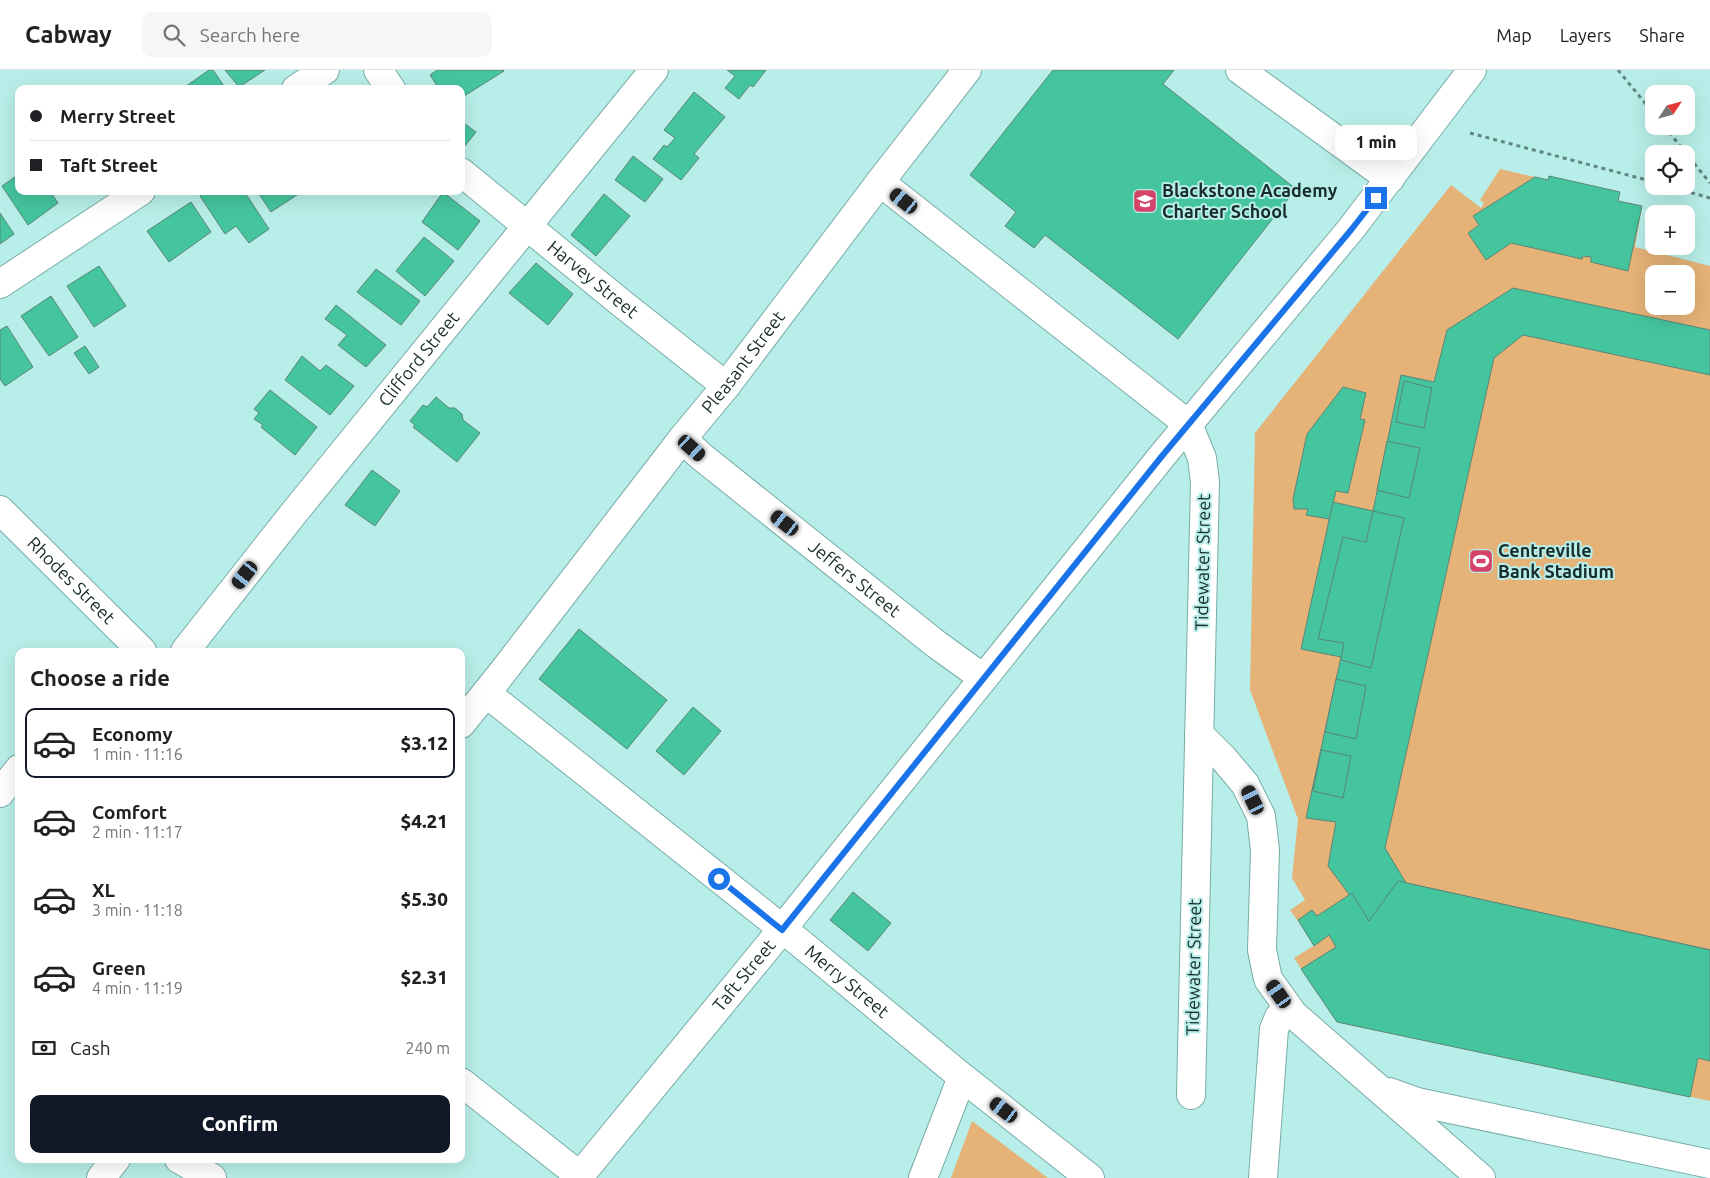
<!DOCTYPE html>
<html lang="en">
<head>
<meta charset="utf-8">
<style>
	:root { --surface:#fff; --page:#f6f6f6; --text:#202124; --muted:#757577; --line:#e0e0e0; --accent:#111827 }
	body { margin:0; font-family:Ubuntu,sans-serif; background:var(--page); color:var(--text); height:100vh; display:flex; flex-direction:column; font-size:19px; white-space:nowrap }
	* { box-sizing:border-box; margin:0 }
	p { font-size:16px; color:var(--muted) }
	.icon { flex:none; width:28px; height:28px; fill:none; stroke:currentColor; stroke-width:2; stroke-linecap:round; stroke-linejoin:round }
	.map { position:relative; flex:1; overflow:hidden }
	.sheet { position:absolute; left:15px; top:578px; width:450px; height:515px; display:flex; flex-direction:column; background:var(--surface); border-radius:10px; box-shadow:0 5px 20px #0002 }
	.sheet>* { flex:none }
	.banner { position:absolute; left:15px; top:15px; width:450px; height:110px; border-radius:10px; box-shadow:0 5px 20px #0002; display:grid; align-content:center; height:110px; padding:0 15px; background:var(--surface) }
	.needle { width:32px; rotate:54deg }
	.controls { position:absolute; left:1645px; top:15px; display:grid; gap:10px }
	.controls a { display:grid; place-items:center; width:50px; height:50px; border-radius:10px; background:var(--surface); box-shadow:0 5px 20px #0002; font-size:25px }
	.end { position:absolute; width:22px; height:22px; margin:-11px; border:6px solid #1a73e8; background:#fff; box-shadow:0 0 0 2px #fff }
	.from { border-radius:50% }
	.bubble { position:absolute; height:35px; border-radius:10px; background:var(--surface); box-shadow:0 5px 20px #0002; font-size:16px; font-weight:800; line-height:35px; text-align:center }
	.car { position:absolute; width:15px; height:30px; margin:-15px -8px; border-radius:6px; box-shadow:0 0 4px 1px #0007; background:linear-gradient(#222 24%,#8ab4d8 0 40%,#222 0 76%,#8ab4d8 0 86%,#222 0) }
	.banner b { display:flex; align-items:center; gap:18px; height:48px; font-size:19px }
	.banner b+b { border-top:1px solid var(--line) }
	.banner i { width:12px; height:12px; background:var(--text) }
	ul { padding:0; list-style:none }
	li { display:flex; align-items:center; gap:15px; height:70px; margin:0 10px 8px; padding:0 5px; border:2px solid transparent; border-radius:10px }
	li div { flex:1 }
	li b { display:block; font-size:19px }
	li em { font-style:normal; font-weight:800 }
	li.current { border-color:var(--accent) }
	li>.icon { width:45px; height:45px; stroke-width:1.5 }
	h2 { padding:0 15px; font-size:22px; line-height:60px }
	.pay { display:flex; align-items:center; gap:12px; height:55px; padding:0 15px; font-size:19px }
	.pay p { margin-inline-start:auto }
	.primary-button { display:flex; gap:10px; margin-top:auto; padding:10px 15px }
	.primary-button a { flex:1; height:58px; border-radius:10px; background:var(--accent); color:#fff; font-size:20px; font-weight:800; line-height:58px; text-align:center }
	header { display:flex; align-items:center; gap:30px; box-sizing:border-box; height:70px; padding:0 25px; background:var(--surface); border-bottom:1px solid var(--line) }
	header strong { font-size:24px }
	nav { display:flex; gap:28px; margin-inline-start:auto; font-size:18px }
	.search { width:350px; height:45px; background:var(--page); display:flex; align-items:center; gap:12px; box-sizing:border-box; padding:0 18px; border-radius:10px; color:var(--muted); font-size:19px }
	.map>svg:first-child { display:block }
	.green { fill:#e5b278; fill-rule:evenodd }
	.building { fill:#44c59e; stroke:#5a8676 }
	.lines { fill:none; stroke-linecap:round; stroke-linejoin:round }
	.minor-casing { stroke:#78aca7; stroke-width:30 }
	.path { stroke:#628683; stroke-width:3; stroke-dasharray:4 4; stroke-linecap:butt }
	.minor { stroke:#fff; stroke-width:28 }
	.route { stroke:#1a73e8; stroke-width:6 }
	.labels { text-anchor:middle; stroke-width:4; stroke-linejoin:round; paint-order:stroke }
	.poi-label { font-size:18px; font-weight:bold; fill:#172c2b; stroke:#b8eee9; text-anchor:start }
	.street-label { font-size:18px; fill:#172c2b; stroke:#b8eee9 }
</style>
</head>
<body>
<header>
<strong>Cabway</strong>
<div class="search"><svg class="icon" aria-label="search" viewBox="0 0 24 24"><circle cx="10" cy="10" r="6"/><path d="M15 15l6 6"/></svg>Search here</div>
<nav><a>Map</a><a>Layers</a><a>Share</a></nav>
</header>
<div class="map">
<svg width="1710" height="1108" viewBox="0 0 1710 1108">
	<rect width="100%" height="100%" fill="#b8eee9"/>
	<g class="green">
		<path d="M1500,99L1619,126L1618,131L1642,136L1635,177L1710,196V1031L1337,952L1294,888L1315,875L1290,840L1305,830L1292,808L1298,749L1250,620L1255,363L1451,115L1481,138L1484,133L1480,130ZM1654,204H1686V236H1654Z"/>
		<path d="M972,1051L1048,1108H951Z"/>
	</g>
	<g class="building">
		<path d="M209,0H213L226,19H182Z"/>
		<path d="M225,0H265L239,17Z"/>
		<path d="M437,0H503L504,1L461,28V19H439L430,5Z"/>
		<path d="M727,0H766L753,17L750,15L739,29L725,18L735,6Z"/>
		<path d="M1053,0H1174L1163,14L1296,119L1178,269L1045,165L1034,178L1005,156L1016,142L970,105Z"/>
		<path d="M694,22L725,47L694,84L699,88L681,110L653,89L664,75L667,77L675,68L664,60Z"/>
		<path d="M461,51L476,62L464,77L461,75Z"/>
		<path d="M633,86L663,109L645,132L615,110Z"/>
		<path d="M19,104V121H50L58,133L28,155L2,116Z"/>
		<path d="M1549,106L1620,122L1618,131L1642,136L1628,201L1591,192V187L1583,186L1582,189L1511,173L1486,190L1468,163L1479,155L1473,146L1535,107L1548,110Z"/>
		<path d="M200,121H244L269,159L249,173L236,156L225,164L200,126L202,124Z"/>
		<path d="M257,121H303L271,142Z"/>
		<path d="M443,122L480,151L458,180L422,152Z"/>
		<path d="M604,124L630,146L596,186L571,165Z"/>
		<path d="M191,132L211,162L169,192L147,161Z"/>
		<path d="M0,143L14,164L0,174Z"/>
		<path d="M424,167L454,191L425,226L396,201Z"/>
		<path d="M536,193L573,224L548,255L509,223Z"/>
		<path d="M99,196L126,236L94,257L67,216Z"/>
		<path d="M376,199L420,231L401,255L357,222Z"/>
		<path d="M1513,218L1710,260V305L1523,265L1494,288L1385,778L1406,813L1710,880V932L1377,862L1328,796L1336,752L1306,748L1341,587L1301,579L1333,432L1373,441L1401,305L1434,312L1447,260Z"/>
		<path d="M51,226L78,267L49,286L21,246Z"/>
		<path d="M336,235L386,275L366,297L338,275L347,265L325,249Z"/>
		<path d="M7,256L33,297L5,316L0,309V260Z"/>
		<path d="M85,276L99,297L89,304L74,283Z"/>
		<path d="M302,286L320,301L326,295L354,316L330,345L285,310Z"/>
		<path d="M1404,311L1432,318L1424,358L1396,352Z"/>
		<path d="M1343,317L1366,323L1360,349L1365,350L1348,423L1336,421L1329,449L1306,445L1308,439H1294L1293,429L1307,364Z"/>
		<path d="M270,320L317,357L295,385L261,357L263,355L254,349L259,343L254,339Z"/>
		<path d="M436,327L449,338H455L462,344L463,350L480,363L457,392L413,357L415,355L410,351L423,335L427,337Z"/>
		<path d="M1387,371L1420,378L1409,428L1377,420Z"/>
		<path d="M372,400L400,421L375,456L345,435Z"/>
		<path d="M1373,441L1404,448L1371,598L1341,590L1344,573L1318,569L1343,467L1366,472Z"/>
		<path d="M579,559L667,630L627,679L539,609Z"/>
		<path d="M1336,609L1366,616L1356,669L1325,662Z"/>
		<path d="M693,637L721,661L684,705L656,681Z"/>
		<path d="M1321,680L1351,686L1343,728L1313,721Z"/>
		<path d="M1398,811L1710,880V991L1698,988L1690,1027L1337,952L1301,899L1336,877L1329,865L1314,876L1298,850L1312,840L1317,846L1352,823L1369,851Z"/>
		<path d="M853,822L891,853L868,881L830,850Z"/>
	</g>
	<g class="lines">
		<defs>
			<g id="minor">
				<path d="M378,0L391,19"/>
				<path d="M1240,0L1390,109"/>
				<path d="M296,19L325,0"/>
				<path id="s1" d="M461,102L620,232L726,316"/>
				<path d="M880,112L1188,354L1202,388L1205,412L1191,1025"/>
				<path d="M0,214L141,121"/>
				<path id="s2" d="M682,369L702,387L936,574L983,608"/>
				<path id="s3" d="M0,440L142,581"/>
				<path id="s4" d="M185,581L293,444L654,0"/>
				<path id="s5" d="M486,623L799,872L962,1007L1090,1108"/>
				<path id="s6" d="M461,654L502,603L682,369L726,316L880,112L967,0"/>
				<path d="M1199,664L1224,689L1245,714L1261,746L1265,780L1262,880L1268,909L1293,944L1481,1108"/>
				<path d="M0,723L19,699"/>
				<path d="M461,1012L580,1106"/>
				<path d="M1389,1022L1417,1032L1710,1094"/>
				<path d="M179,1089L212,1108"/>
				<path d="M101,1108L116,1089"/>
				<path id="s7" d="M578,1108L766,879L1162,386L1351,159L1472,0"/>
				<path d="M923,1108L962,1007"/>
				<path d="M1263,1108L1274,959L1279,947L1289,939"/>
			</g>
		</defs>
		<use href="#minor" class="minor-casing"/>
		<g class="path">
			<path d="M1618,0L1654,44"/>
			<path d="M1664,56L1710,113"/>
			<path d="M1470,63L1654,112"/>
			<path d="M1668,116L1710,128"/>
		</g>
		<use href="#minor" class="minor"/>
	</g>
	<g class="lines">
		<path class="route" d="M719,809L782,860L1162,386L1351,160L1376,128"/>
	</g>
	<defs>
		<symbol id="school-square" viewBox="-11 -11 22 22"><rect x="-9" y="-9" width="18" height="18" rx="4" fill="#d44468" stroke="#b8eee9"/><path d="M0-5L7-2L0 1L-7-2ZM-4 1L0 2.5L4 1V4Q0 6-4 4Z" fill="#fff"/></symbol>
		<symbol id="stadium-square" viewBox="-11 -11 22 22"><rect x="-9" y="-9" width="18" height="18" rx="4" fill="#d44468" stroke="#b8eee9"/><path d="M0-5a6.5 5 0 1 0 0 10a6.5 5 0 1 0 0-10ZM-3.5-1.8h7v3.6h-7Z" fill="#fff"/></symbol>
	</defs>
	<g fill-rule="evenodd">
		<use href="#school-square" x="1131" y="117" width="28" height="28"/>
		<use href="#stadium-square" x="1467" y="477" width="28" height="28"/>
	</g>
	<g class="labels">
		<g class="poi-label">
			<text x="1162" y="127">Blackstone Academy<tspan x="1162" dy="21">Charter School</tspan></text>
			<text x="1498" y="487">Centreville<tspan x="1498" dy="21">Bank Stadium</tspan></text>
		</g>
		<g class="street-label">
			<text dy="6" stroke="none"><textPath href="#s1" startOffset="170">Harvey Street</textPath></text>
			<text dy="6" stroke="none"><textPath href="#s4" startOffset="374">Clifford Street</textPath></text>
			<text dy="6" stroke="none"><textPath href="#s6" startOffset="459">Pleasant Street</textPath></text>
			<text transform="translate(1203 492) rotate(-89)" y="6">Tidewater Street</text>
			<text dy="6" stroke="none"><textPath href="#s2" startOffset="222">Jeffers Street</textPath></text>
			<text dy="6" stroke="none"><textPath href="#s3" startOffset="100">Rhodes Street</textPath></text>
			<text transform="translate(1194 897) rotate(-89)" y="6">Tidewater Street</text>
			<text dy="6" stroke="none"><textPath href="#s7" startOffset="262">Taft Street</textPath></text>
			<text dy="6" stroke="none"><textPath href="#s5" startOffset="462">Merry Street</textPath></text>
		</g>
	</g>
</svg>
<div class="controls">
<a><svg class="needle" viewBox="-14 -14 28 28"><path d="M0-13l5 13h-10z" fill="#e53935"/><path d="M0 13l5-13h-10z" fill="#757577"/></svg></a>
<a><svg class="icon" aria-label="locate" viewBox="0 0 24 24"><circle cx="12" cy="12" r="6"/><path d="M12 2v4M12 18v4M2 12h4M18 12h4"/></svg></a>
<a>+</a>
<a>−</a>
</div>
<i class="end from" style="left:719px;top:809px"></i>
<i class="end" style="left:1376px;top:128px"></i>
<div class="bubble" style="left:1335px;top:55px;width:82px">1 min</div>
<i class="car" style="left:904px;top:131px;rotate:309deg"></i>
<i class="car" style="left:692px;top:378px;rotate:132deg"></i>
<i class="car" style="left:785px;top:453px;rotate:308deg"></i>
<i class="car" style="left:245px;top:505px;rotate:218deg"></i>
<i class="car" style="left:1253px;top:730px;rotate:334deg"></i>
<i class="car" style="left:1279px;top:924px;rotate:325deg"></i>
<i class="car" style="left:1004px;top:1040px;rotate:308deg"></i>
<div class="banner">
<b><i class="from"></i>Merry Street</b>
<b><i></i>Taft Street</b>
</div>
<section class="sheet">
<h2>Choose a ride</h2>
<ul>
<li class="current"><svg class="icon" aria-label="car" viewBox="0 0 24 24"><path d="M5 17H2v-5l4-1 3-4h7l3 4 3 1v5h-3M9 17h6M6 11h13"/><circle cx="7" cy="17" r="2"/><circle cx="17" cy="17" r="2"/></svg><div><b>Economy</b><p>1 min · 11:16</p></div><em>$3.12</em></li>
<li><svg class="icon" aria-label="car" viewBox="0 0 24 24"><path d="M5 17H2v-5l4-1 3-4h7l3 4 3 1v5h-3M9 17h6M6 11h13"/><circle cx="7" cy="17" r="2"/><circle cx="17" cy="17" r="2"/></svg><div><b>Comfort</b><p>2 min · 11:17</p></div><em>$4.21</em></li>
<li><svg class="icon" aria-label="car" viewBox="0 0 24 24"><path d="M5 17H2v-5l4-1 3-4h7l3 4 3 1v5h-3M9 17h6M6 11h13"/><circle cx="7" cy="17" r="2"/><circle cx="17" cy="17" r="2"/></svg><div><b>XL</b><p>3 min · 11:18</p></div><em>$5.30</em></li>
<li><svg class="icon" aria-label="car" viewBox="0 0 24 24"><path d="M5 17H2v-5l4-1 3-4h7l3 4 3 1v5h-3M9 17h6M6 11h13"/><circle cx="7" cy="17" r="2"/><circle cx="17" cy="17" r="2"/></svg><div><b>Green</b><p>4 min · 11:19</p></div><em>$2.31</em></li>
</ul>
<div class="pay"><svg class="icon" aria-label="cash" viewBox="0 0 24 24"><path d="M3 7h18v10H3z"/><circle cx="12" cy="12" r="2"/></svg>Cash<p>240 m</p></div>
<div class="primary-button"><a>Confirm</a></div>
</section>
</div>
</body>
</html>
